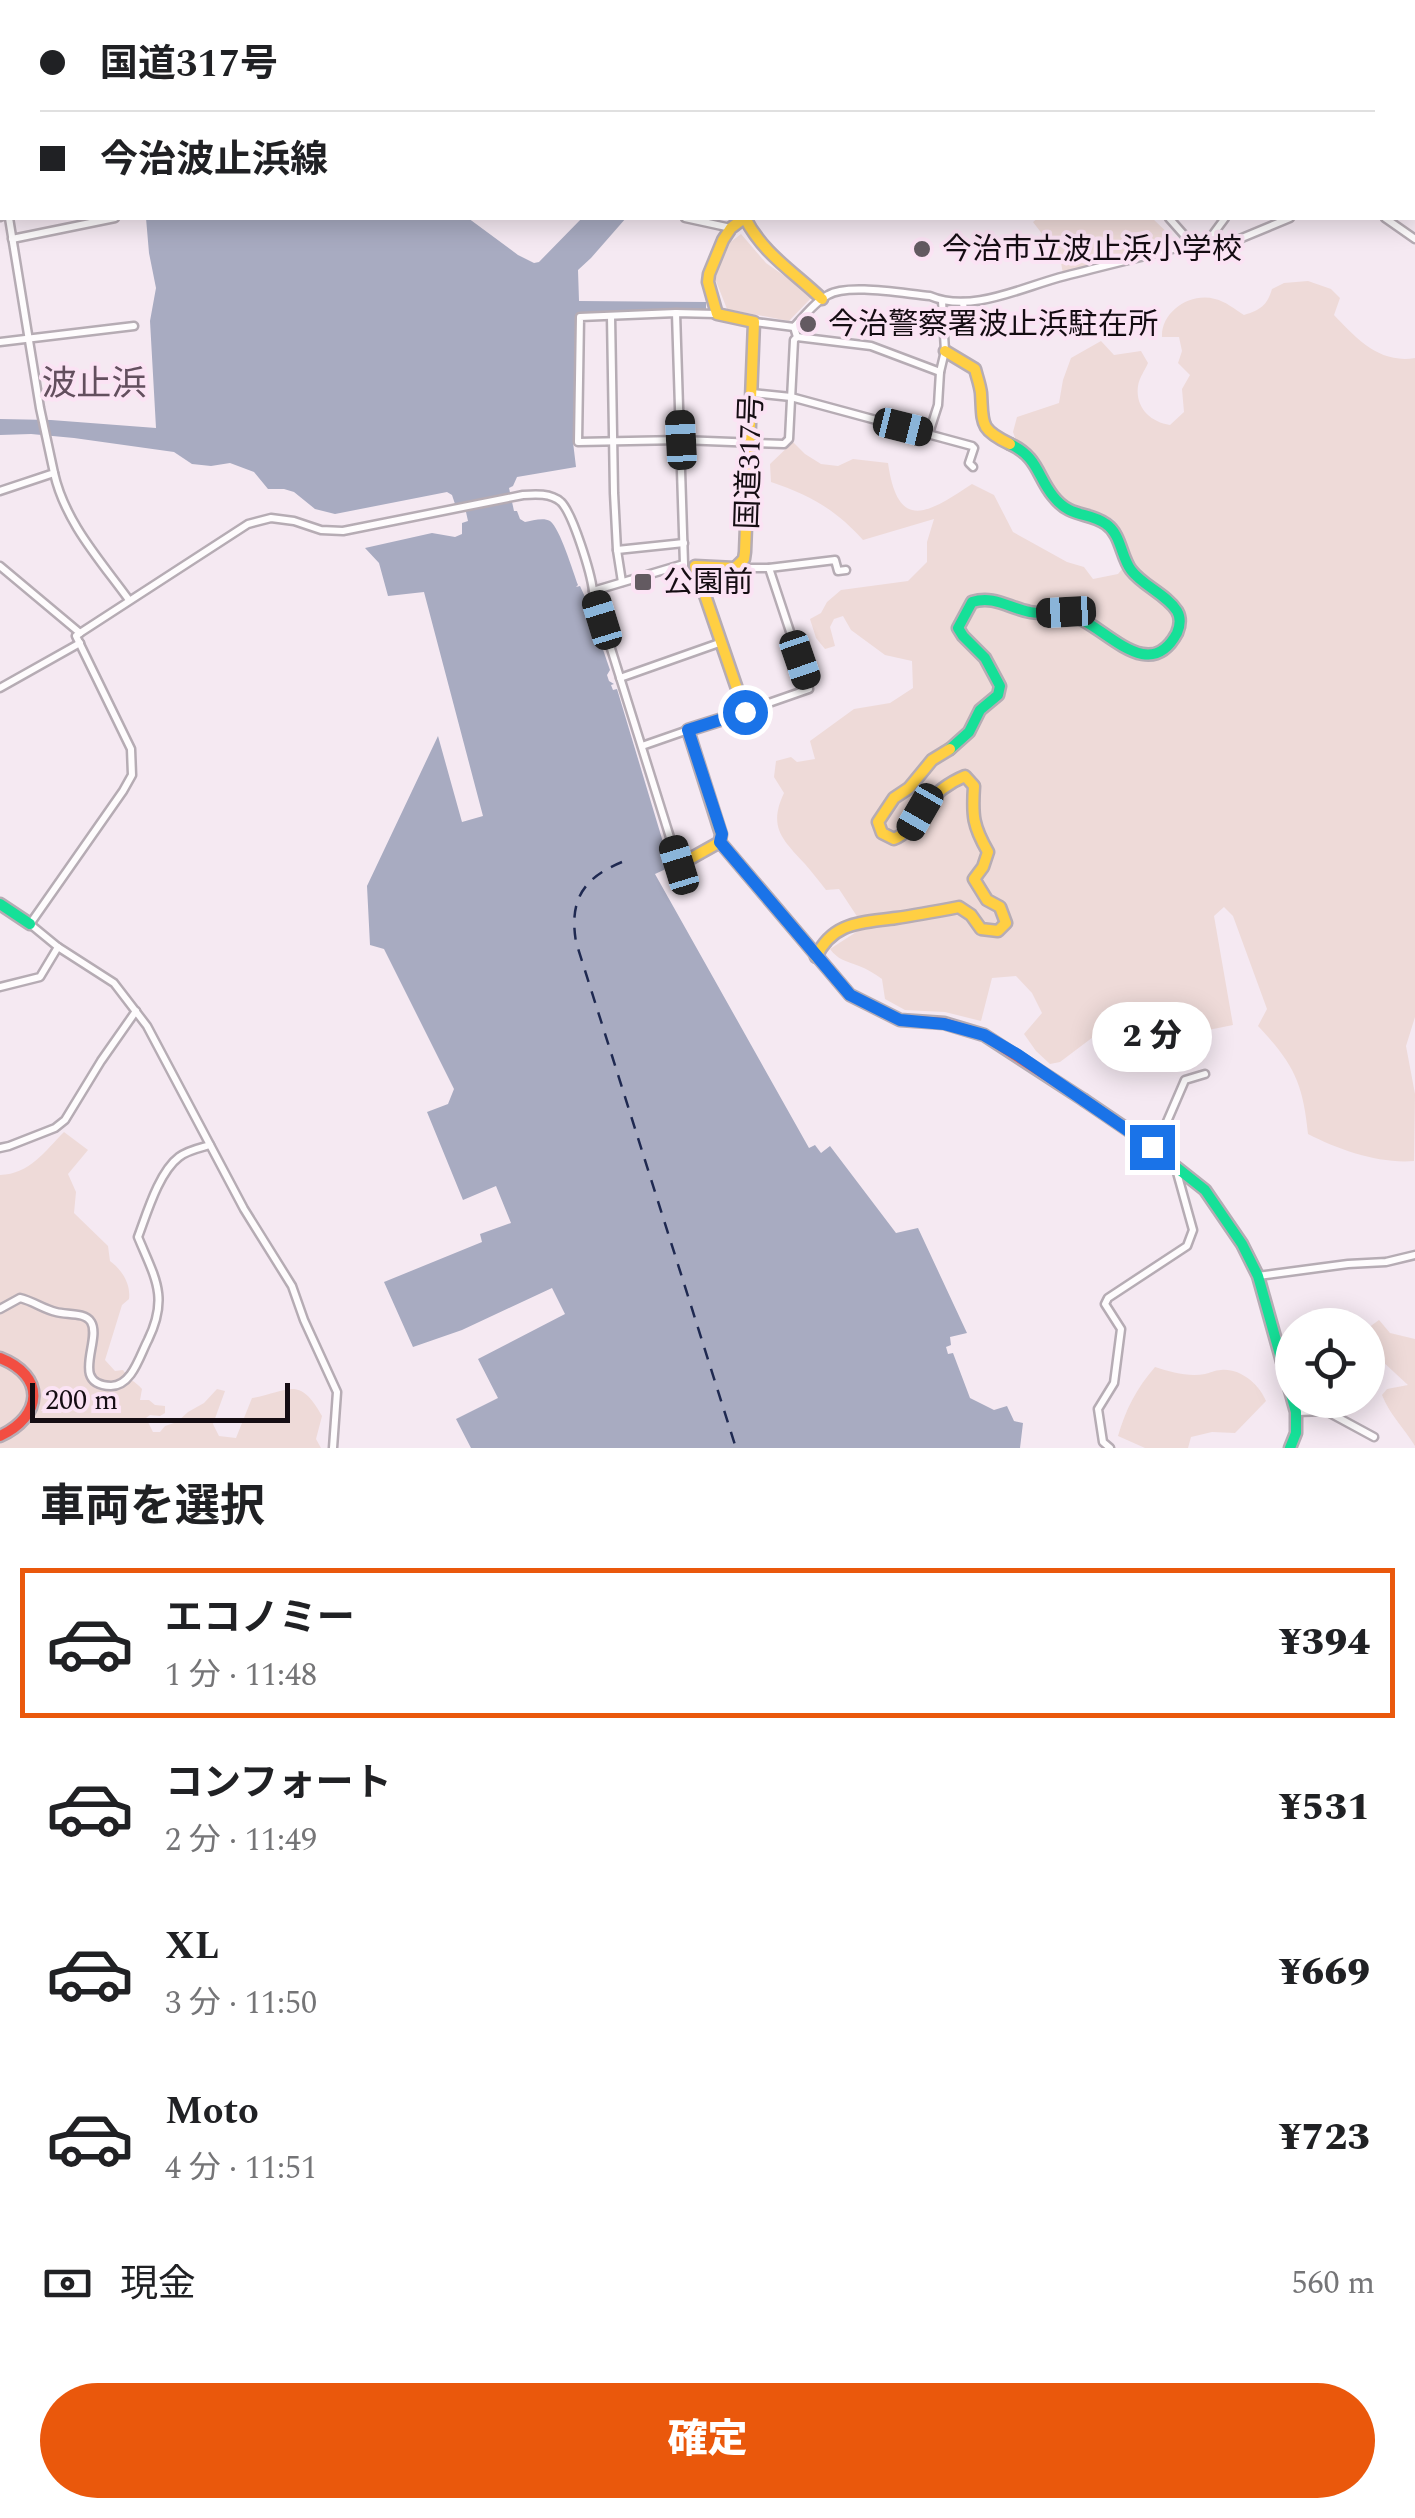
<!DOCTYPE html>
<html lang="ja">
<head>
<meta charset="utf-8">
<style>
	:root { --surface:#fff; --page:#f2f2f2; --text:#202124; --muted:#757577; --line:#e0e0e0; --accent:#ea580c }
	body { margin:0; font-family:Spectral,"Noto Sans JP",serif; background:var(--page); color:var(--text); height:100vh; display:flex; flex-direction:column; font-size:38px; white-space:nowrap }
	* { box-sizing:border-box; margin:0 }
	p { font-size:32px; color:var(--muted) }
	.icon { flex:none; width:55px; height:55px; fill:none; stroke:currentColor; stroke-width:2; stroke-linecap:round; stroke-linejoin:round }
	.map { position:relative; height:1448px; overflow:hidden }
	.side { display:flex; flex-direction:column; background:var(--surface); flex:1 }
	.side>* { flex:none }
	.hud { position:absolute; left:0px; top:0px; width:1415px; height:220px; box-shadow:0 5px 25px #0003; display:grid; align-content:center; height:220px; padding:0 40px; background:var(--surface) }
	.buttons { position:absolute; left:1275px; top:1308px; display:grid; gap:20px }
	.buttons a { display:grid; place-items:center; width:110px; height:110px; border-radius:50%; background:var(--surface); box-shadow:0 5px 25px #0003; font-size:50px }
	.scale { position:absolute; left:30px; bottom:25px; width:260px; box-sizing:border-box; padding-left:10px; border:5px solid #150d13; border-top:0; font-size:28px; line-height:35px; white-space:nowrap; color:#150d13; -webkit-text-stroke:8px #fbe3f4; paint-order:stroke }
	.end { position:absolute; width:45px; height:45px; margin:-22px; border:12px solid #1a73e8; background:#fff; box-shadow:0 0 0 5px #fff }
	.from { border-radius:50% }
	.bubble { position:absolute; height:70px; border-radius:35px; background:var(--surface); box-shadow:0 5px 25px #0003; font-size:32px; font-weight:800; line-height:70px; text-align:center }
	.car { position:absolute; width:30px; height:60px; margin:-30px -15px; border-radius:12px; box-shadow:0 0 8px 2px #0007; background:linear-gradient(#222 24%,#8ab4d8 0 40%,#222 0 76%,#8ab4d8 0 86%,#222 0) }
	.hud b { display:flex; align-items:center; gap:35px; height:95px; font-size:38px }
	.hud b+b { border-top:2px solid var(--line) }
	.hud i { width:25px; height:25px; background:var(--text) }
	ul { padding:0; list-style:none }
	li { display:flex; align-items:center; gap:30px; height:150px; margin:0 20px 15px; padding:0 20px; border:5px solid transparent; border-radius:0px }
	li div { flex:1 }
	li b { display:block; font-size:38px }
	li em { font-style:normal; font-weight:800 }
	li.active { border-color:var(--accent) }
	li>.icon { width:90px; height:90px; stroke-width:1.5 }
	h2 { padding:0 40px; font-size:45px; line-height:120px }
	.pay { display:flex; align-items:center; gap:25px; height:110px; padding:0 40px; font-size:38px }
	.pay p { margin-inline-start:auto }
	.primary-button { display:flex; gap:20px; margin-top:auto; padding:20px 40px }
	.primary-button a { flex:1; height:115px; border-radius:60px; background:var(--accent); color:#fff; font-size:40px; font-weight:800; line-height:115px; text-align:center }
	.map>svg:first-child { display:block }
	.green { fill:#eedad8 }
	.water { fill:#a8abc1 }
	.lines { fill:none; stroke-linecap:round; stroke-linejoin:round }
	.ferry { stroke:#1f2951; stroke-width:2.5; stroke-dasharray:12 10; stroke-linecap:butt }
	.street-casing { stroke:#b6acb4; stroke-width:11 }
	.fast-casing { stroke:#b6acb4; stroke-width:15 }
	.slow-casing { stroke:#b6acb4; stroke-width:15 }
	.jam-casing { stroke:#b6acb4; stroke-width:15 }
	.street { stroke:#fefcfd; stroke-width:6 }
	.fast { stroke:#16e098; stroke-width:10 }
	.slow { stroke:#ffcf43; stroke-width:10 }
	.jam { stroke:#f24e42; stroke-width:10 }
	.route { stroke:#1a73e8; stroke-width:12 }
	.poi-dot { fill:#635a61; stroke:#fbe3f4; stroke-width:4 }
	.labels { text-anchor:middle; stroke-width:8; stroke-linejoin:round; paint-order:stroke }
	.poi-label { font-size:30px; fill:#150d13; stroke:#fbe3f4; text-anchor:start }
	.street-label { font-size:30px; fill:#150d13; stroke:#fbe3f4 }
	.quarter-label { font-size:35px; fill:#634f5e; stroke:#fbe3f4 }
</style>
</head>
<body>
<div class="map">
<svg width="1415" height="1448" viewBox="0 0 1415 1448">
	<rect width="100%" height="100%" fill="#f5e9f2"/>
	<g class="green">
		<path d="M1038,218H1152L1177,242V245L1063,274L1060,257L1033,222Z"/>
		<path d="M741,234L766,263L813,296L789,321L727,309L714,276L728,244Z"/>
		<path d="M1308,281L1331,289L1340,298L1334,315C1356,338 1379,364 1415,358V1017L1406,1046L1415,1094L1414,1161C1380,1164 1339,1150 1308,1134C1303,1082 1293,1063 1258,1026L1267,1009L1233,916L1224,907L1214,916L1233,1025L1154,1041L1109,1025L1060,1062L1050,1064L1036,1051L1024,1034L1042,1013L1032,993L1016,976L992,978L981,1021L945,1012L905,1010L885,999L882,979C875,974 867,969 859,966C846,961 838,960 830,949L864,927L839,889L826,890C819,881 812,872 805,864C782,839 768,827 784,793L774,777L776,761L791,757L797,762L815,759L810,741L854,709L890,703L913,688L912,661L885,655L851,630L843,616L834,619L830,627L835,646L825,649L816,638L810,619L821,613L827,602L841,590L908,581L927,562V542L934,519L863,540C835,509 810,495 771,482L770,464L793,442L805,454L821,464L838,466L853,459L888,463C898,533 928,513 972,484L994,495L1013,532L1067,562L1084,567L1093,579L1118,574L1132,557L1114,520L1072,506L1058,492L1038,481L1022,458L1013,432L1017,417L1059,403L1063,380L1071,358L1101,341L1114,355L1141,351L1148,363C1145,370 1139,378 1138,386C1135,407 1150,422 1170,425L1184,412L1182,389L1190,375L1178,363L1182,351L1179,337H1162C1161,312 1190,292 1215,299C1225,301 1236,310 1244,315C1260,310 1267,306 1272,289L1284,283Z"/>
		<path d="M64,1132L88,1150L68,1174L76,1192L74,1213L108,1246L110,1261C122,1270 131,1284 129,1299L122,1305L105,1360L115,1371L123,1370C130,1381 135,1381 142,1389L140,1400H149L155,1405L165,1406V1413L160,1416L150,1415L146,1418L153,1432H160L165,1426L177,1422L188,1412L204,1403L217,1389L225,1391L213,1424L219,1436L236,1438L252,1398C288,1392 299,1374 322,1416L316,1439L321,1448H0V1175C30,1174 45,1151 64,1132Z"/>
		<path d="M1379,1320L1390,1333L1415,1339V1446C1404,1428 1390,1415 1382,1395L1387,1389L1408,1385L1368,1348V1328Z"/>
		<path d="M1155,1367C1171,1372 1188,1377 1205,1374C1210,1373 1215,1370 1221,1370C1240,1368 1259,1384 1266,1401L1235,1433L1212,1432L1191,1437L1188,1448H1145L1118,1436C1126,1409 1136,1389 1155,1367Z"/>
	</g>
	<path class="water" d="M146,218H468L518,255L534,263L539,262L582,218H626L591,258L578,270L579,301L706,302V309L579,317L573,442L576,467L517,477L513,486L509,488L514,511H517L520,519L525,522C532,521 543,517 550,521C560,528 573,572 578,585L576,587L580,586L585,597L610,670L607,675L609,681L614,684L611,685L613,690L617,689L669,862L668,868L655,874L809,1148L815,1145L821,1153L830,1146L896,1233L918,1228L967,1333L950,1337L951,1345L946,1347L948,1354L953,1353L970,1398L994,1410L1007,1406L1014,1421L1023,1423L1020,1448H471L456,1419L498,1398L478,1359L565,1314L552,1288L462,1330L413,1347L384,1282L482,1242L480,1234L511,1223L496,1186L463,1200L427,1112L448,1104L454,1089L384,949L370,945L367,886L438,736L462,822L483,816L424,592L388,596L379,563L365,548L432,533L455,537L462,534V523L468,521L464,503L455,504L452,495L447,492L335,514L315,509L294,492L284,489H268L254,472L230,463L211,466L192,464L174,452L74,438L31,434L0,435V419L51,420L156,428L150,321L156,288L149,253Z"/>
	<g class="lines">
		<path class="ferry" d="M622,862C583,878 569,900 576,942L736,1448"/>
		<defs>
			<g id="street">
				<path d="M45,0L49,2"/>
				<path d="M505,0V2"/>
				<path d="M1100,0L1102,2"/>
				<path d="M1126,0L1129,2"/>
				<path d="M843,2L845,0"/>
				<path d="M908,2L911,0"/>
				<path d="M1040,2L1043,0"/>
				<path d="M1170,2L1173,0"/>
				<path d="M1275,2L1277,0"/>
				<path d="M0,44L2,43"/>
				<path d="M0,92L2,91"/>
				<path d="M1412,127L1415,125"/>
				<path d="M0,141L2,140"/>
				<path d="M0,153L2,171"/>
				<path d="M0,217L2,216"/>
				<path d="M685,218L731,228"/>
				<path d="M1169,218L1192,244"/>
				<path d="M1385,218L1415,239"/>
				<path d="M1211,237L1222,243L1237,240L1290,218"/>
				<path d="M12,239L115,218"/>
				<path d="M963,302L966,331"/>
				<path d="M676,313L684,564"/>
				<path d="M716,314L676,313L580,317L578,442L681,440L784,444L789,439L794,340L797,337L794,327"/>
				<path d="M611,316L614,493L617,550L622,582"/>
				<path d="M755,322L794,327C804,316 815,302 828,295C848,283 905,294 930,296C972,314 1024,286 1065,276C1107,265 1150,255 1192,244L1211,237L1225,218"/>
				<path d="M797,337L871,346L940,372"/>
				<path d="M0,342L134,326"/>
				<path d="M752,393L791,397L972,446L974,448L969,463L973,467"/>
				<path d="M929,433L938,405L940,372L945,351L942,301"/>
				<path d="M54,473C65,522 100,560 129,600"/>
				<path d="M0,491L54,473L40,408L9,218"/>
				<path d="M617,550L684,543"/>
				<path d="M742,565L749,568H769L809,689L746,711"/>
				<path d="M0,566L80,633L76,636L131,749L132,775L123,791L30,924L58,947L114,983L147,1026L244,1209L292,1286L304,1320L337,1392L333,1448"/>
				<path d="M769,568L835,560L838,571L846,570"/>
				<path d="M593,591L684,564"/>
				<path d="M80,633L248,524L271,518L294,521L321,530L343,531L523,495C535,494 551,493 561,502C573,514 591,573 593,591L678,863"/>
				<path d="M620,678L722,642"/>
				<path d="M0,688L80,643"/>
				<path d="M642,746L688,730"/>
				<path d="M0,987L40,977L58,947"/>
				<path d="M1151,1147L1166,1124L1185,1080L1205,1074"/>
				<path d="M0,1148L9,1146L55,1128L65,1120L101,1061L136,1011"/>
				<path d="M1258,1276L1348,1264L1386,1262L1415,1255"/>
				<path d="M0,1309L20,1298C33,1301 43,1309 56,1312C67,1315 85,1312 91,1322C102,1340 69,1385 111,1386C132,1386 140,1355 148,1340C169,1297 155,1278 138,1237C147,1213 159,1172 179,1157C188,1150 200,1148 210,1145"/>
				<path d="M1297,1412L1326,1411L1374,1437"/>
				<path d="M1110,1448L1103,1442L1098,1409L1114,1383L1121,1329L1105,1304L1108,1298L1187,1246L1193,1230L1176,1169"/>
			</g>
			<g id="fast">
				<path d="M624,0L625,2"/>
				<path d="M950,749L969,732L980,710L998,695L1000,686L985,658L963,636L958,628L972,602C994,595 1009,608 1030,612C1043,615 1057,610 1068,613C1104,624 1148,687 1177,633C1180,626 1181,618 1177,611C1166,594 1143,586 1131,570C1121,557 1121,534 1106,524C1088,511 1071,519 1053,496C1037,476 1038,457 1010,444"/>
				<path d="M0,904L30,924"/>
				<path d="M1084,1100L1137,1136L1205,1190L1242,1244L1258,1276L1296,1412V1433L1290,1448"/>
			</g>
			<g id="slow">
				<path d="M1283,0L1285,2"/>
				<path d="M970,2L973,0"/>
				<path d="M1412,137L1415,140"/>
				<path d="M745,218C763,254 794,272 822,299"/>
				<path d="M945,351L975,369C977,377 980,385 981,393C983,424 979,429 1010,444"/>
				<path d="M679,865L720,842L721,834L688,730L745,712L695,566L735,568L744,559L745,552L754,322L717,314L708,282L709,274L723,240L731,228L744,218"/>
				<path d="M816,957C833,921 862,923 896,918C917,915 938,911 959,907L971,915L981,929L998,931L1006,923L1000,907L987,900L974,879L983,867L988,852C973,826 972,816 974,786L965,776C948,783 935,793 923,808C913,821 910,832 894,839L882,833L878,822L894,798L909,788L932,760L950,749"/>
			</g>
			<g id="jam">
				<path d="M720,842L850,995L900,1020L944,1023L984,1035L1084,1100"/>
				<path d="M0,1358C46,1376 43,1416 0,1436"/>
			</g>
		</defs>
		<use href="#street" class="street-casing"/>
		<use href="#fast" class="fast-casing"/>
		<use href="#slow" class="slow-casing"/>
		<use href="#jam" class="jam-casing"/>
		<use href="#street" class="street"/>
		<use href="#fast" class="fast"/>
		<use href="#slow" class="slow"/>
		<use href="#jam" class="jam"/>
	</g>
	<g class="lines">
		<path class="route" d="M745,712L688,730L722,834L720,842L850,995L900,1020L944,1024L984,1035L1018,1055L1152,1147"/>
	</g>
	<g class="poi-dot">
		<circle cx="922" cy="249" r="10"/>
		<circle cx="808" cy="324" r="10"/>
		<rect x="633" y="572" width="20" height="20" rx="5"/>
	</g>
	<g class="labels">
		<g class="poi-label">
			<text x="942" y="259">今治市立波止浜小学校</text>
			<text x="828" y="334">今治警察署波止浜駐在所</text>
			<text x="663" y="592">公園前</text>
		</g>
		<g class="street-label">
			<text transform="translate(749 462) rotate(-88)" y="10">国道317号</text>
		</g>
		<g class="quarter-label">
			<text x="94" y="395">波止浜</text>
		</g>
	</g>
</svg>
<div class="buttons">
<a><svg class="icon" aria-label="locate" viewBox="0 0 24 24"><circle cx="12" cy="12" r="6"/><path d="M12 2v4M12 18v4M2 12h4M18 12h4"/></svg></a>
</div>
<div class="scale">200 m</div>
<i class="end from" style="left:745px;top:712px"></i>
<i class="end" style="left:1152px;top:1147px"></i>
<div class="bubble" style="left:1092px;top:1002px;width:120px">2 分</div>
<i class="car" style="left:903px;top:427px;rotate:104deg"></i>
<i class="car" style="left:681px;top:440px;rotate:357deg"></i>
<i class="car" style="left:1066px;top:612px;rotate:267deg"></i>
<i class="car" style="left:602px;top:620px;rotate:343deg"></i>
<i class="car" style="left:800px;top:660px;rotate:161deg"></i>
<i class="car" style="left:920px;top:812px;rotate:210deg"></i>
<i class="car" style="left:679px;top:865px;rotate:343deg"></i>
<div class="hud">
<b><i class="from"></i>国道317号</b>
<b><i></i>今治波止浜線</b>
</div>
</div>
<section class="side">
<h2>車両を選択</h2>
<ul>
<li class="active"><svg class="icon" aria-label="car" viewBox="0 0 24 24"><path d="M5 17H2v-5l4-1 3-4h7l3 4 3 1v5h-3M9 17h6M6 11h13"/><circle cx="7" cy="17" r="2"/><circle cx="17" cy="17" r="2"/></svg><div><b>エコノミー</b><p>1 分 · 11:48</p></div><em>¥394</em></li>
<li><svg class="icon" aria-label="car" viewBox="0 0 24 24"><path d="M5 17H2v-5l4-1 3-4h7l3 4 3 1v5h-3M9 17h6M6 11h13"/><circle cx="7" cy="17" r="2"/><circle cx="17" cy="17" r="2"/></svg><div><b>コンフォート</b><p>2 分 · 11:49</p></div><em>¥531</em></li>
<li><svg class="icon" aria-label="car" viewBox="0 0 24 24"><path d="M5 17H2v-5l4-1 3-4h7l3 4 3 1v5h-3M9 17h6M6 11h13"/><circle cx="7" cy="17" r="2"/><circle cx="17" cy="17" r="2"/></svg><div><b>XL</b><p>3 分 · 11:50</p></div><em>¥669</em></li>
<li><svg class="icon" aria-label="car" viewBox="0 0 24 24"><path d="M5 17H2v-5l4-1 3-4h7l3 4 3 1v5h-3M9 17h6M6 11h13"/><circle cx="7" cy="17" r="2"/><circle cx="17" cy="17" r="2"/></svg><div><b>Moto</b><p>4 分 · 11:51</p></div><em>¥723</em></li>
</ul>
<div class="pay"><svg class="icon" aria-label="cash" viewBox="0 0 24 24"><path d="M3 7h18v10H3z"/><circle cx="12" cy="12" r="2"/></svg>現金<p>560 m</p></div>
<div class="primary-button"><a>確定</a></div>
</section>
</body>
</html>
